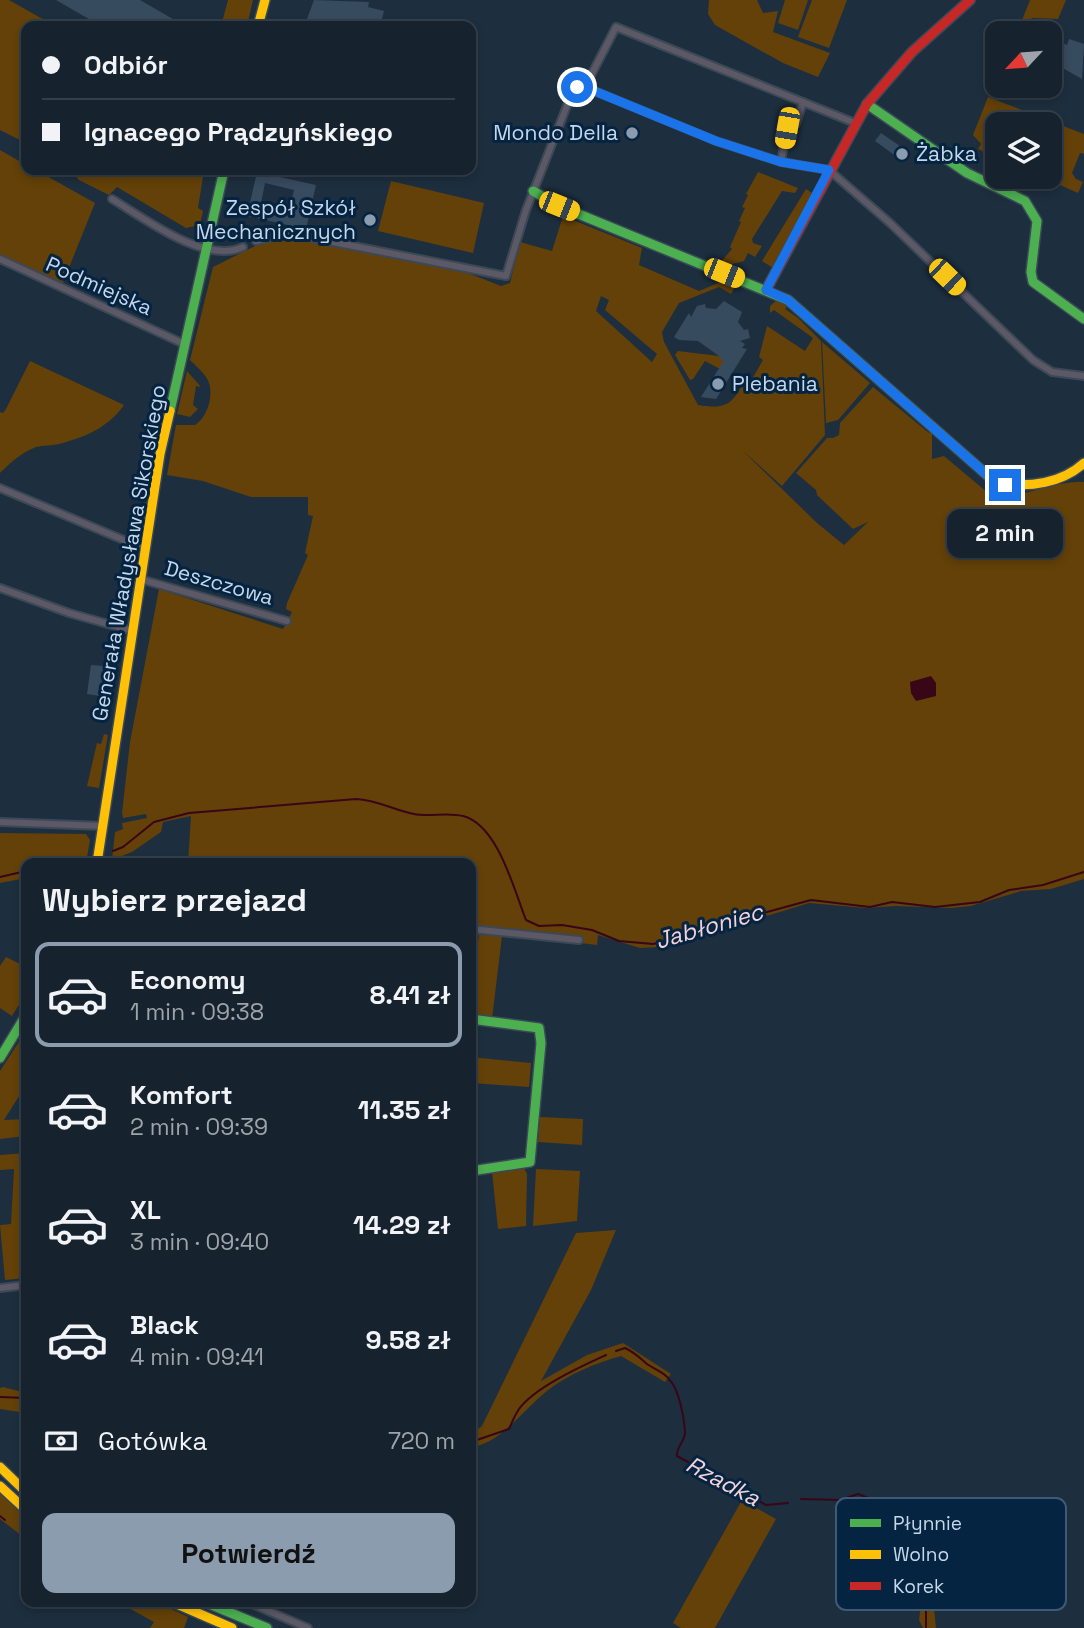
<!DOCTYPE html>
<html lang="pl">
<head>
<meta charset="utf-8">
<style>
	:root { --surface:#16222e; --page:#1f2a36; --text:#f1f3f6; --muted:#9ea4aa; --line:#353f4a; --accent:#8b9cae }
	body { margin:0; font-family:"Space Grotesk",sans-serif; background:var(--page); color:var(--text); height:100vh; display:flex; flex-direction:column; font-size:26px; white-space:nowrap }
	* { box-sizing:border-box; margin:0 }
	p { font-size:23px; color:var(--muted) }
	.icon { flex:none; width:38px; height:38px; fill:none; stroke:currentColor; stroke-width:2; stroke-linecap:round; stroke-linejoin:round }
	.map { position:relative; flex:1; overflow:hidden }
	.panel { position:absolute; left:21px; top:858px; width:455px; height:749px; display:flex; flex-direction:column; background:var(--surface); border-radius:14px; box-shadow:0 4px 10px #0003,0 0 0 2px var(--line) }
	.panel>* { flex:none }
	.guide { position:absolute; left:21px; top:21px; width:455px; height:154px; border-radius:14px; box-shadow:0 4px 10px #0003,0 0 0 2px var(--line); display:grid; align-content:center; height:154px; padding:0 21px; background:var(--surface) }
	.needle { width:46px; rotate:244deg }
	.tools { position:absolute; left:985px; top:21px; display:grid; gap:14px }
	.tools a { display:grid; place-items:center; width:77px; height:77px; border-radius:14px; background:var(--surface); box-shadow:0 4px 10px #0003,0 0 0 2px var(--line); font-size:35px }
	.end { position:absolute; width:32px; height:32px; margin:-16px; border:9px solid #1a73e8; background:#fff; box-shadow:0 0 0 4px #fff }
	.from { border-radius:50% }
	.bubble { position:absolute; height:49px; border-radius:14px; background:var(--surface); box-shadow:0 4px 10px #0003,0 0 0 2px var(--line); font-size:23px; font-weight:600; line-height:49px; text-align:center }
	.car { position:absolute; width:21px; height:42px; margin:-21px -10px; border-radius:9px; box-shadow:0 0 5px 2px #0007; background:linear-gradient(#f5c518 24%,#345 0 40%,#f5c518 0 76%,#345 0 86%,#f5c518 0) }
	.guide b { display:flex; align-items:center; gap:24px; height:66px; font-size:26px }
	.guide b+b { border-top:2px solid var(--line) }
	.guide i { width:18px; height:18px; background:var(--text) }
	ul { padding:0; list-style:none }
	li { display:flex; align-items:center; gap:21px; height:105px; margin:0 14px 10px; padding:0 7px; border:4px solid transparent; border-radius:14px }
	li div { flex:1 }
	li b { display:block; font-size:26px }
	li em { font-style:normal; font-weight:600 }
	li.active { border-color:var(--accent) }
	li>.icon { width:63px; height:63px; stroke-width:1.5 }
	h2 { padding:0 21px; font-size:32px; line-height:84px }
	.pay { display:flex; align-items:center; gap:18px; height:77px; padding:0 21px; font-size:26px }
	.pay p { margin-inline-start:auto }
	.primary-button { display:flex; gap:14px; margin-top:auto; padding:14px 21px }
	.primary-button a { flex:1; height:80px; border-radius:14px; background:var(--accent); color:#111; font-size:28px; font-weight:600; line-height:80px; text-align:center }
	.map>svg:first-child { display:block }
	.green { fill:#634108; fill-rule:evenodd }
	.water { fill:#380617 }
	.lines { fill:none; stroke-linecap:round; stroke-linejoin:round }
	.stream { stroke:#380617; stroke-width:2 }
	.building { fill:#374b5e; fill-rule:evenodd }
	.street-casing { stroke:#3b4957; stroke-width:10 }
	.fast-casing { stroke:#3b4957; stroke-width:12 }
	.slow-casing { stroke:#3b4957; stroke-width:12 }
	.jam-casing { stroke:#3b4957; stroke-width:12 }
	.street { stroke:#5c5866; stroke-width:6 }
	.fast { stroke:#4caf50; stroke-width:9 }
	.slow { stroke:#ffc107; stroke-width:9 }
	.jam { stroke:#c62828; stroke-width:9 }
	.route { stroke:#1a73e8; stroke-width:9 }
	.poi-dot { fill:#8b9cae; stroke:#042441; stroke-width:2.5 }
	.labels { text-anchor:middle; stroke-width:6; stroke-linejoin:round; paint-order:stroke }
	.poi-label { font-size:21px; fill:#c6d7eb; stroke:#042441; text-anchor:end }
	.street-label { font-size:21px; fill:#c6d7eb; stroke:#042441 }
	.water-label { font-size:23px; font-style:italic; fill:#f3d3d7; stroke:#042441 }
	.key { fill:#042441; stroke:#3e5a74; stroke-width:2 }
	.key-label { font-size:19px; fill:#c6d7eb }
</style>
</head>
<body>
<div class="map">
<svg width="1084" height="1628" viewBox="0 0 1084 1628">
	<rect width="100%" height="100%" fill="#1d2e3e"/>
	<g class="green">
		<path d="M0,0H9L55,26H26V143L0,130Z"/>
		<path d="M228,0H253L247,26H221Z"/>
		<path d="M709,0H757L763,13L778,11L773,32L830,53L818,77L783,63L715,25L708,14Z"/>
		<path d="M785,0H808L798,30L778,23Z"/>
		<path d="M812,0H847L829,48L798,37Z"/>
		<path d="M1030,0H1066L1058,19L1032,18L1017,33Z"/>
		<path d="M988,97L1084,134V154L1080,153L1072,173L1076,179L1083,182L1078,193L1042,177H1050V124H998L997,158L978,149L981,144L973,135Z"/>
		<path d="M0,150L26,165V170H36L95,203L62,285L0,255Z"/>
		<path d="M71,170H204L198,208L203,211L200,225L186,228L117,187L109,195L79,180Z"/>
		<path d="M758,172L798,188L795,193L782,191L752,239L753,243L762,246L755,257L748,253L744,261L729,265L721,262L732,249L730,247L741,222L739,221L745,208L742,207L748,195L746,194Z"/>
		<path d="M391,181L484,203L473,253L378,231Z"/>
		<path d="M806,189L812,193L773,268L762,261Z"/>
		<path d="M563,216L642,248L639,265L699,291L728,279L737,283L731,294L719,287L679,303L662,332L664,342L698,405C730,410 732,403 747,377L752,379L763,360L759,357L767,326L805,351L813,338L774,310L770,313V306L778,299L788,305L785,309L798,318L821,341L825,435L782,486L742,450L817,523L844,545L868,522L853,529L817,495L816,490L796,473L827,438H833L839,435L840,423L873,387L929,433L932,430V459L944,456L994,498H999L1000,494C1029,498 1055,480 1084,482V879L1051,889L1021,891L971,906L951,908L895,906L865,908L809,903L770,915L728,920L659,947L640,948L598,935L597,945L580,943V937L471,927V863H188L191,816L163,822L161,832L132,852L112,860L115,832L123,829L122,823L147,818L146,814L123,818L122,813L130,742L159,589L283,629L292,612L286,609L287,603L308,555L305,553L313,516L308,515V497H251L203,481L167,475L176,425H195C208,417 216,391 206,377C202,371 195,365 190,360L213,267L267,240L284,236L468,273L501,286L510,283L520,242L552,251ZM601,296L609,300L605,310L657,354L652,362L596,311Z"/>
		<path d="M822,342L870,383L838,420L826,423Z"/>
		<path d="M678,351L719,356L724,360L720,369L705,361L693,379L690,380L675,355Z"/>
		<path d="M30,361L124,405C108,428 85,437 59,444C51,446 44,445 36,447C21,453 11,462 0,473V412L3,413L6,409Z"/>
		<path d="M187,371L201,387L196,386L193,405L198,409L190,417L177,414Z"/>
		<path d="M104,734L108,735L99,788L87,786L97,743L101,744Z"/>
		<path d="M0,833L86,834L90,840L86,863H26V878L0,883Z"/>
		<path d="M479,934L502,936L492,1019L471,1016V975L474,974Z"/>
		<path d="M6,957L26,967V993L12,1016L0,1008V966Z"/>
		<path d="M26,1031V1085L4,1120L26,1119V1136L0,1139V1071Z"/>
		<path d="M471,1057L531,1063L529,1087L471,1083Z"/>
		<path d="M540,1117L583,1119L582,1145L538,1142Z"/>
		<path d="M26,1153V1278L5,1280L0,1225L11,1224L14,1169L0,1170V1155Z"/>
		<path d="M524,1168L527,1174L526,1226L498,1229L492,1172Z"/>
		<path d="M536,1169L580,1171L577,1221L533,1226Z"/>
		<path d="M616,1230L591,1290L541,1381L587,1355L623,1343L671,1374L665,1382L621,1356C596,1363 569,1374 548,1390C525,1408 499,1445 471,1447V1434L482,1426L576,1233Z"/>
		<path d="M3,1387L26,1393V1413L0,1409V1388Z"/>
		<path d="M0,1493L26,1518V1539L0,1519Z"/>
		<path d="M742,1500L776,1519L715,1628H681L673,1623Z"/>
		<path d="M942,1528L934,1608L936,1628H923L919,1620L930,1529Z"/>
		<path d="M116,1601H155L188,1617L184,1628H150L154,1622Z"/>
	</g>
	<path class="water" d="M931,676L936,683V696L916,701L911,693L910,682Z"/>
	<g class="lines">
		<g class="stream">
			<path d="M113,851L123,847L154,822L189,813L356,799C377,800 394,810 414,814C430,817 447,812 463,816C498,825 514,890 526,920L539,926L562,925L592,930L619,941L653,944L680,938L725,918L767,912L811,900L870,907L892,902L935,907L980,902L1009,890L1043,885L1084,872"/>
			<path d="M67,863L92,857"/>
			<path d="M0,877L26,871"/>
			<path d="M616,1351L625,1348C634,1352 639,1357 647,1364C654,1369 664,1372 669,1379C679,1389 684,1417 685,1431C686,1441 676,1446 677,1456L766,1505L788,1503"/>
			<path d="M0,1397L26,1398"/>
			<path d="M471,1442L509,1429C512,1422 515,1415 519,1409C535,1387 582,1366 606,1355"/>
			<path d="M801,1499L840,1500L858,1494L891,1507L902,1505L930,1519L933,1526L936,1554L934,1578L926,1607V1628"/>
			<path d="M0,1516L5,1520"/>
		</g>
	</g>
	<g class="building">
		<path d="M56,0H140L178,22L175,26H101Z"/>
		<path d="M314,0L369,2L368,7L384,11L380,26H336L307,19Z"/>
		<path d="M1050,38L1067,45L1069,39L1084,44L1082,79L1050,61Z"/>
		<path d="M881,133L910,153L904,162L875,141Z"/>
		<path d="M257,172L316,185L306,229L247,216ZM265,183L294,190L288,215L260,208Z"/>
		<path d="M724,301L742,312L738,322L744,330L748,329L750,338L740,341L745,344L742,348L747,349L716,399L701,397L723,362L719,356L698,341L679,340L674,337L689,313L691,317L697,306L705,304L706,308L716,309Z"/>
		<path d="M91,665L104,666L102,677H106L100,696L87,694Z"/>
	</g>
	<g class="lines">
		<defs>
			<g id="street">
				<path d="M585,87L716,141L781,162L829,170L890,223L1033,360L1052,372L1084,376"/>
				<path d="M585,87L616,27L855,123"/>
				<path d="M781,162L787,128L796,124L803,102"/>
				<path d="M112,199C144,218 205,265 243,247"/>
				<path d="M256,241L287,233L506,276L526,210L572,93L577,87H585"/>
				<path d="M0,259L184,344"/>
				<path d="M0,488L145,549"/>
				<path d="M140,579L287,621"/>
				<path d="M0,588L69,613L133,631"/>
				<path d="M0,822L102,826"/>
				<path d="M471,929L579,940"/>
				<path d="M0,1288L26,1285"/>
				<path d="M245,1601L308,1628"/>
			</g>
			<g id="fast">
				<path d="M867,104L967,173L1025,201L1037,221L1031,272L1033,282L1084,319"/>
				<path d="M533,191L559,206L788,300L994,481L1001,483"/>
				<path d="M170,411L224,170"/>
				<path d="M471,1019L539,1028L541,1043L530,1162L471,1171"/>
				<path d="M0,1058L26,1015"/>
				<path d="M202,1601L267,1628"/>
			</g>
			<g id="slow">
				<path d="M258,26L265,0"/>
				<path d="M1001,483C1029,488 1062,483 1084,463"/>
				<path d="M97,863L160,454L170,411"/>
				<path d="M0,1467L26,1492"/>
				<path d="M0,1486L26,1510"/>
				<path d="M170,1601L232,1628"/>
			</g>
			<path id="jam" d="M766,290L867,104L912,52L970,0"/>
		</defs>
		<use href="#street" class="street-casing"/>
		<use href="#fast" class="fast-casing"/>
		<use href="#slow" class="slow-casing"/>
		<use href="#jam" class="jam-casing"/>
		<use href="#street" class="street"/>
		<use href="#fast" class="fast"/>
		<use href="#slow" class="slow"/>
		<use href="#jam" class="jam"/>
	</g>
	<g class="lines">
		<path class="route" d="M577,87L587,88L716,141L781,162L829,170L766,290L788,300L994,481L1005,485"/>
	</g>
	<g class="poi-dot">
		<circle cx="632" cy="133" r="7"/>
		<circle cx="902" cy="154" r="7"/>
		<circle cx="370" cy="220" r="7"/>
		<circle cx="718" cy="384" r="7"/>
	</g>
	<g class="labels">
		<g class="poi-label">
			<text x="618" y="140">Mondo Della</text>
			<text x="916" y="161" text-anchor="start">Żabka</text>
			<text x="356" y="215">Zespół Szkół<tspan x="356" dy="24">Mechanicznych</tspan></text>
			<text x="732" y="391" text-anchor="start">Plebania</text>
		</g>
		<g class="street-label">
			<text transform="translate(99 286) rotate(24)" y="7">Podmiejska</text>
			<text transform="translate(129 553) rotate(-80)" y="7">Generała Władysława Sikorskiego</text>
			<text transform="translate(219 583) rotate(16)" y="7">Deszczowa</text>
		</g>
		<g class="water-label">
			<text transform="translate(709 926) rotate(-16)" y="8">Jabłoniec</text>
			<text transform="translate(723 1481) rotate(28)" y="8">Rzadka</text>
		</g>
	</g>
	<rect x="836" y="1498" width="230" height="112" rx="10" class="key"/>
	<rect x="850" y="1519" width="31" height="8" fill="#4caf50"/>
	<rect x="850" y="1550" width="31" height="9" fill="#ffc107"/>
	<rect x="850" y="1582" width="31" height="8" fill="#c62828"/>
	<g class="key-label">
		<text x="893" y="1530">Płynnie</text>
		<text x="893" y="1561">Wolno</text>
		<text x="893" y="1593">Korek</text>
	</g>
</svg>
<div class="tools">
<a><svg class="needle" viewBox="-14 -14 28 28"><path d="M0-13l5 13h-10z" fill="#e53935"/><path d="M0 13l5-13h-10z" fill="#9ea4aa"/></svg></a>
<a><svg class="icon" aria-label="layers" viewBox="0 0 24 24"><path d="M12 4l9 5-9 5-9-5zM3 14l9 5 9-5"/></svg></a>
</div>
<i class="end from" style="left:577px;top:87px"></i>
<i class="end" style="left:1005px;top:485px"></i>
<div class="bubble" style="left:947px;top:509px;width:116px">2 min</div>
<i class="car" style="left:787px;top:128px;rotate:190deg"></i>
<i class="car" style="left:559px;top:206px;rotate:112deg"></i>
<i class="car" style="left:724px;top:273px;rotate:112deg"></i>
<i class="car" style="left:947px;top:277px;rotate:134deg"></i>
<div class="guide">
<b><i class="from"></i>Odbiór</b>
<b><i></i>Ignacego Prądzyńskiego</b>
</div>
<section class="panel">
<h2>Wybierz przejazd</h2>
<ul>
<li class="active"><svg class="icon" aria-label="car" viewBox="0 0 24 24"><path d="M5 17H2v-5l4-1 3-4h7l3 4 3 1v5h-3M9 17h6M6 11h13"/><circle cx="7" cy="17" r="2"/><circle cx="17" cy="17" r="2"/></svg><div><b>Economy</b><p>1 min · 09:38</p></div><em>8.41 zł</em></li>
<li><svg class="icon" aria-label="car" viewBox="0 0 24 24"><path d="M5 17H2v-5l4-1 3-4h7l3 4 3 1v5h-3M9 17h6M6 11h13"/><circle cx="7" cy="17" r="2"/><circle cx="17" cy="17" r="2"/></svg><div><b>Komfort</b><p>2 min · 09:39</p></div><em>11.35 zł</em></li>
<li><svg class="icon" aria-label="car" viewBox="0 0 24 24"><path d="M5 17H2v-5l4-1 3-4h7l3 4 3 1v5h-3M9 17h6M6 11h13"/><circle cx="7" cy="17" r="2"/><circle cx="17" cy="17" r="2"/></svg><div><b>XL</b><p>3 min · 09:40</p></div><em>14.29 zł</em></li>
<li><svg class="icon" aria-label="car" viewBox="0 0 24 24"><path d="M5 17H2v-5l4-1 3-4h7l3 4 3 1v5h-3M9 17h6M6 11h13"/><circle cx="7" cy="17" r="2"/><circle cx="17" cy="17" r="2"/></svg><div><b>Black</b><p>4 min · 09:41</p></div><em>9.58 zł</em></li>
</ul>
<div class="pay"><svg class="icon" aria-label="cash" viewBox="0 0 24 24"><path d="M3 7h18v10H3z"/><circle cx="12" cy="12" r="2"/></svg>Gotówka<p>720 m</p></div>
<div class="primary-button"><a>Potwierdź</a></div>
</section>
</div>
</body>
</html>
